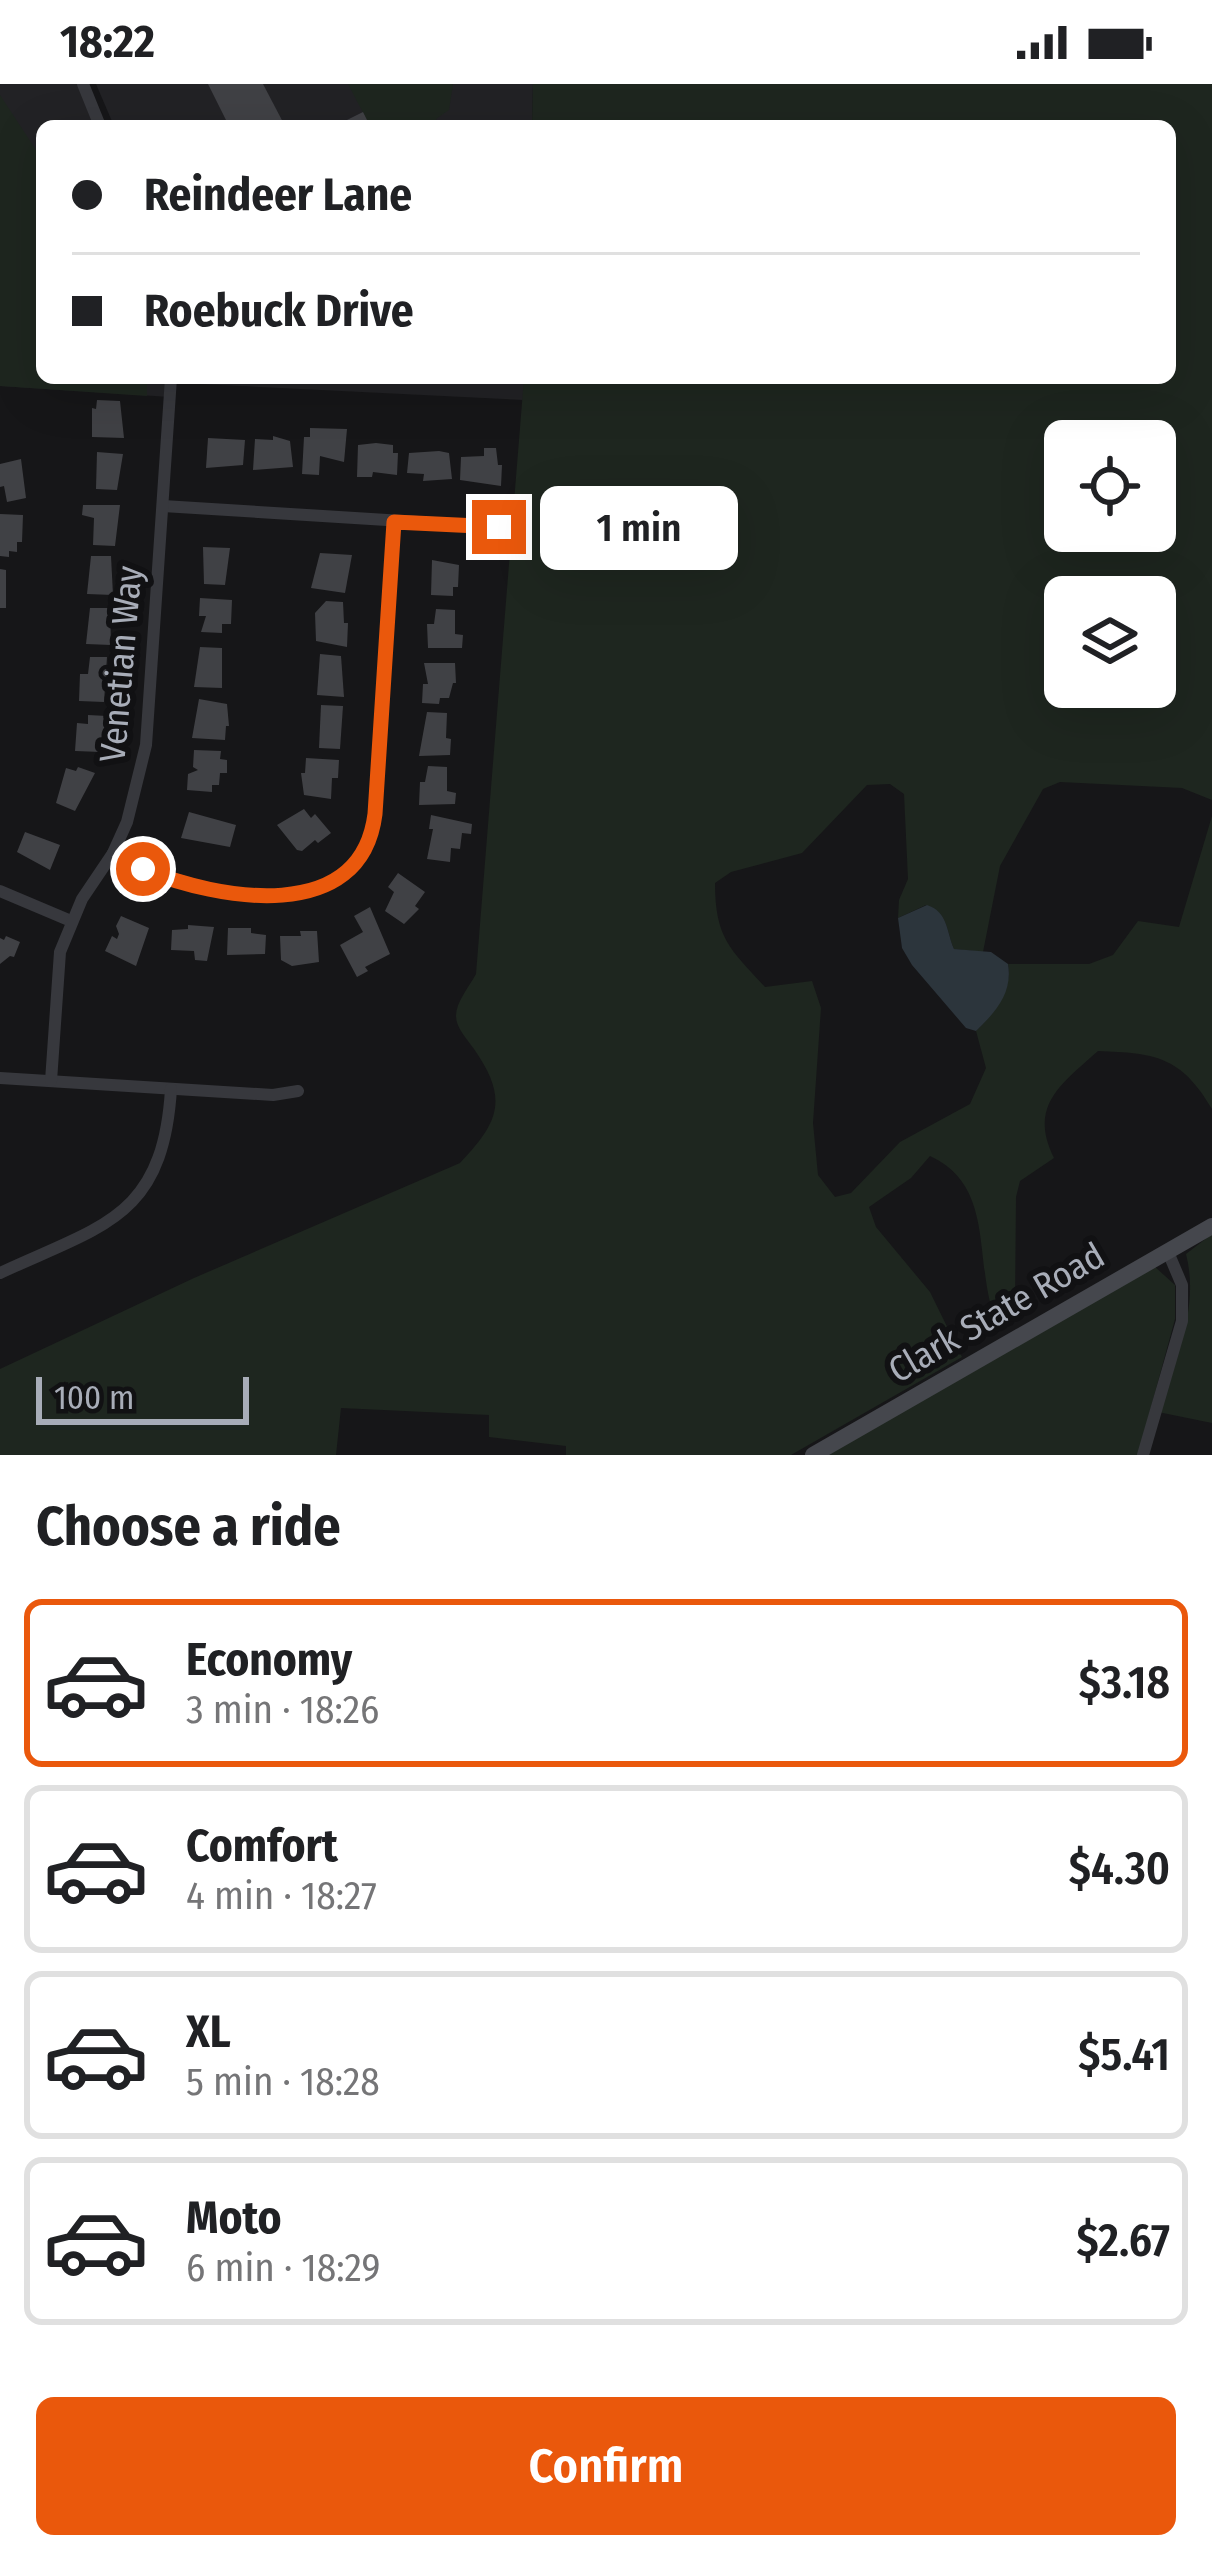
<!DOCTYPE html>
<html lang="en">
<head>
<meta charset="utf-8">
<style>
	:root { --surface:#fff; --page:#f2f2f2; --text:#202124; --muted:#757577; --line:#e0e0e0; --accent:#ea580c }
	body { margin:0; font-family:"Fira Sans Condensed",sans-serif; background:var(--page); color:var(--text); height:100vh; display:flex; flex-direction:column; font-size:45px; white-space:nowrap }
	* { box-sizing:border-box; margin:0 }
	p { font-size:39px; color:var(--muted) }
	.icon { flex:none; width:66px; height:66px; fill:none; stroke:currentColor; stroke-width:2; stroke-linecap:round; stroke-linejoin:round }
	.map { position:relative; height:1371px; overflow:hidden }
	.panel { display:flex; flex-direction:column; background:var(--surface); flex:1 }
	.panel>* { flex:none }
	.guide { position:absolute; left:36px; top:36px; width:1140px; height:264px; border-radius:18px; box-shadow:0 12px 48px #0002; display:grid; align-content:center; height:264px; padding:0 36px; background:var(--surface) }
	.controls { position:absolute; left:1044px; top:336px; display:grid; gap:24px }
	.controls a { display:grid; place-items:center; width:132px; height:132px; border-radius:18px; background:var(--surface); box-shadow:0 12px 48px #0002; font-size:60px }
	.scale { position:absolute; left:36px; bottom:30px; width:213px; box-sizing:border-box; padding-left:12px; border:6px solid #a8adb8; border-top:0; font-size:33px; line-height:42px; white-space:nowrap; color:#a8adb8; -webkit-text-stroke:9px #111113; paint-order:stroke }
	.end { position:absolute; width:54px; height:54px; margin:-27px; border:15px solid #ea580c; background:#fff; box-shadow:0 0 0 6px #fff }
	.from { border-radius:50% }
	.bubble { position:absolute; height:84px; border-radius:18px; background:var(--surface); box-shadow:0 12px 48px #0002; font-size:39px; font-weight:600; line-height:84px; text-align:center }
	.guide b { display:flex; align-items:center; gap:42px; height:114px; font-size:45px }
	.guide b+b { border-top:3px solid var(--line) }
	.guide i { width:30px; height:30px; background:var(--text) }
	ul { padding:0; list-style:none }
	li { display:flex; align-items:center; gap:36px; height:168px; margin:0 24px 18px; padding:0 12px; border:6px solid var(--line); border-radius:18px }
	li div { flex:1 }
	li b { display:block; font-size:45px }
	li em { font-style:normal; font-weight:600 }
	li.selected { border-color:var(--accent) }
	li>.icon { width:108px; height:108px; stroke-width:1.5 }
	h2 { padding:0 36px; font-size:54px; line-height:144px }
	.cta { display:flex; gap:24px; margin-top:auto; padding:24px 36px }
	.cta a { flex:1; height:138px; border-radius:18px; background:var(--accent); color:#fff; font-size:48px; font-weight:600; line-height:138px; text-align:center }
	.status { display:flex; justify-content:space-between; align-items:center; height:84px; padding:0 60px; background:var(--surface); direction:ltr }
	.status svg { height:33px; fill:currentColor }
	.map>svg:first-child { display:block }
	.built { fill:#222225 }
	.green { fill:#1e261f; fill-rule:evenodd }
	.water { fill:#2c353c }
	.building { fill:#404145 }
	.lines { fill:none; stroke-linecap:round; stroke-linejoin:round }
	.street { stroke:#37383d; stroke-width:12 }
	.secondary { stroke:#45474d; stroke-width:16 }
	.route { stroke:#ea580c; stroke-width:15 }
	.labels { text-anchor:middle; stroke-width:12; stroke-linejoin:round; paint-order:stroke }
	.street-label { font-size:36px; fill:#a8adb8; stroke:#111113 }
</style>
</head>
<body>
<div class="status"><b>18:22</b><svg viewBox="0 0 49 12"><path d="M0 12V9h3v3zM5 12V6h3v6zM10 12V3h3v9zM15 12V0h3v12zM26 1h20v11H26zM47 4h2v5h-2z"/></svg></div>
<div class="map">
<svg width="1212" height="1371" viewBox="0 0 1212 1371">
	<rect width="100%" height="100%" fill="#161618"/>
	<g class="built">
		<path d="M0,0H83L100,42H42V294H171L170,313L0,302Z"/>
		<path d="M96,0H533L532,42H114Z"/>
		<path d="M179,294H524V316L179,299Z"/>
	</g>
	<g class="green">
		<path d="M348,0H453L449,26L436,35L441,42H370Z"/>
		<path d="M533,0H1212V716L1182,704L1060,698L1043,705L1000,782L983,868L954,865C946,846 948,828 926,821L898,834L899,816L908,795L904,710L890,700L867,701L802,769L731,788L715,799C715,854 730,865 765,903L812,897L821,924L813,1039L818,1091L835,1113L851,1109L900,1058L970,1020L986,984L976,947C994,930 1013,905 1008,880H1089L1113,871L1138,837L1179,843L1212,732V1025C1181,972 1155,969 1098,967C1061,1000 1028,1022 1054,1074L1020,1097L1016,1113L1015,1219L1009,1227L991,1222C976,1166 991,1100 930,1072L911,1094L869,1123L876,1143L930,1208L962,1273L791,1371H566V1362L489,1353V1331L341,1324L336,1371H0V1285L194,1194L460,1079C499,1038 509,1015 474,965C467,955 456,944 456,932C456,918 469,903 476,890L524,294H1170V42H532ZM1065,357H1155V447H1065ZM1065,513H1155V603H1065Z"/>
		<path d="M0,11L42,75V294H147V312L0,302Z"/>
		<path d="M1212,1150V1339L1158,1328C1175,1275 1200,1225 1186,1170Z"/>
		<path d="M1154,1182L1175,1201V1235L1138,1371H822Z"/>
	</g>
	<path class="water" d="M927,821C948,828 946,846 954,865L991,868L1008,880C1013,908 996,928 976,947L966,944L912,881L902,864L898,834Z"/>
	<g class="building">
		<path d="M208,0H263L285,42H229Z"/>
		<path d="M363,28L370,42H335Z"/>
		<path d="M97,316L120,317L124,354L92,353V324L96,325Z"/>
		<path d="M310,344L347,345L344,378L320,372L319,391L302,390L304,353H310Z"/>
		<path d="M273,352L290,357L293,383L253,386L255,355L273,356Z"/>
		<path d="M208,354L245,356L243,381L206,384Z"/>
		<path d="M376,359L393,361V369H398L397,391L373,388L372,393H357L358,361Z"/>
		<path d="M484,364H496L498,381H502L501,402L460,396L461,373L484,372Z"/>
		<path d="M439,367L449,369L452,395L423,397L424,390L407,389L409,369Z"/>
		<path d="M97,368L123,370L117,406L96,405Z"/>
		<path d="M21,375L26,414L7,418L4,402L0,403V380Z"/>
		<path d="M83,421H120L115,462L93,461L94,434L82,431Z"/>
		<path d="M0,430L23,431L22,458H17V468L9,467V473L0,472Z"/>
		<path d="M203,463L230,464L225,501L204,500Z"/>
		<path d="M320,469L352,471L345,509L311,504Z"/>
		<path d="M91,472H111L113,511L87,510Z"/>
		<path d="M432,476L459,481L458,503H453V512L431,511Z"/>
		<path d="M0,485L6,486V524H0Z"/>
		<path d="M200,514L232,516L231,540H222V549L201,548L206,532H199Z"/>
		<path d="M326,517L343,518L344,539H348L347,563L316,557L315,529Z"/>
		<path d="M90,524H110L111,561L86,560Z"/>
		<path d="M436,525L455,526V550L463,551L462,564H428L427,540H434Z"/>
		<path d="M200,563L222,564V604L194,603Z"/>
		<path d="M320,570L341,572L344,613L317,611Z"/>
		<path d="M90,573H107L104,618L79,617L80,590H88Z"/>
		<path d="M424,579H455L456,599H453L449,614H440L439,620L422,619L423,600H428Z"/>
		<path d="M199,615L227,620L229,642H226L225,656L192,654Z"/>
		<path d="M321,621L343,622L340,665L319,664Z"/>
		<path d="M427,628L447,629L446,654L451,655L450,671L419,672Z"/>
		<path d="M88,631L107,632L101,668L75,667L77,639L88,640Z"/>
		<path d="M194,666L221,667L220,675L227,676V689H220L219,701H212V708L187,706L188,690L198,686L193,683Z"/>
		<path d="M306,674L339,676L338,694H332L331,715L304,711L301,689H305Z"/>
		<path d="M428,682L447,683V707L456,709L455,720L419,721L420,698H425Z"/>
		<path d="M78,683L95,689L75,727L56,719L66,684L76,687Z"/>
		<path d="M304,725L311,734L315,730L331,749L318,759L315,756L302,767L297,766L277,741Z"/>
		<path d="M189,728L236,741L230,763L181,754Z"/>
		<path d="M431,731L472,740L471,750L462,749L460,765L451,764L450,778L427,775L433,745H429Z"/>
		<path d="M25,748L60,761L50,786L17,768Z"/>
		<path d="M398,789L425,808L415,822L419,825L404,840L385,827L394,808L388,803Z"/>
		<path d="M370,823L390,870L365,883L368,887L357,893L340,861L363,848L354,832Z"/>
		<path d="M121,832L149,844L136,882L105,867L112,852L117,855L119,850L116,842Z"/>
		<path d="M188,841L214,843L207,877L195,876L194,867L171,866L172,846L188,845Z"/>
		<path d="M228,844H251V849L266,851L265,870L227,871Z"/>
		<path d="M300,847H317L319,878L292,882L281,876L280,852H301Z"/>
		<path d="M6,852L20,858L14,873L10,872L0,880V854L4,856Z"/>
	</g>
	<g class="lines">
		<g class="street">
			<path d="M83,0L100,42"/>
			<path d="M163,422L499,443"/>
			<path d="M113,769C189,810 358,855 375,730L394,438"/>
			<path d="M0,807L71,837"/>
			<path d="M0,994L273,1011L298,1007"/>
			<path d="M51,997L60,868L82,815L113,769L127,738L146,661L171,294"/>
			<path d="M0,1189C103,1141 163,1134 171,1005"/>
			<path d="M1143,1371L1182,1237V1201L1168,1168"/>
		</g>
		<path class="secondary" d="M813,1371L1212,1142"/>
	</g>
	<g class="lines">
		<path class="route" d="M143,785C219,816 361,842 375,730L394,438L499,443"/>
	</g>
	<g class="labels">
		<g class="street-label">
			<text transform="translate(120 580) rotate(-85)" y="13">Venetian Way</text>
			<text transform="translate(996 1228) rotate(-30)" y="13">Clark State Road</text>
		</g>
	</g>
</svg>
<div class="controls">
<a><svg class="icon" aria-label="locate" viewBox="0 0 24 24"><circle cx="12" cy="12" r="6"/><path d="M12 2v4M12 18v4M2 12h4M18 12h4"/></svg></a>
<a><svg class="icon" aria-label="layers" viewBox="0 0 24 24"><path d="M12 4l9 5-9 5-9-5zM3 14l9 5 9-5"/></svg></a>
</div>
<div class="scale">100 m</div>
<i class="end from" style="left:143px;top:785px"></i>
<i class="end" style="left:499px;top:443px"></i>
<div class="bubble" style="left:540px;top:402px;width:198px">1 min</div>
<div class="guide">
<b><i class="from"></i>Reindeer Lane</b>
<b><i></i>Roebuck Drive</b>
</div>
</div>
<section class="panel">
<h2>Choose a ride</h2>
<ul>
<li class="selected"><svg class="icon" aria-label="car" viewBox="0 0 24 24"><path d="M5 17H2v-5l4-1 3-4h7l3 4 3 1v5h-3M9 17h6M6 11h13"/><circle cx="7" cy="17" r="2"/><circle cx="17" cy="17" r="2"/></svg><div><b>Economy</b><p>3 min · 18:26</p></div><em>$3.18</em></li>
<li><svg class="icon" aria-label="car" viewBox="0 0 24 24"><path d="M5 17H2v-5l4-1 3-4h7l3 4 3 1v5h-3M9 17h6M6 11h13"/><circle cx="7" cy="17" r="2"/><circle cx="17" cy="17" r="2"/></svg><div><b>Comfort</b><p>4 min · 18:27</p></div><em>$4.30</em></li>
<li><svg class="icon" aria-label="car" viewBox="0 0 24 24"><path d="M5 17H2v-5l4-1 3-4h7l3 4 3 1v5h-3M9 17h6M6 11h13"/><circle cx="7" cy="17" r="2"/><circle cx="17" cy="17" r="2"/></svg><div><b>XL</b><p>5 min · 18:28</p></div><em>$5.41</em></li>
<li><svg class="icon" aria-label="car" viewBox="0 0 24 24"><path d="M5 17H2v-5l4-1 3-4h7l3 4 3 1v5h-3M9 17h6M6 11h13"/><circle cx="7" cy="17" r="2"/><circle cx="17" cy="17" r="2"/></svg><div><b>Moto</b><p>6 min · 18:29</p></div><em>$2.67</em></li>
</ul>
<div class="cta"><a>Confirm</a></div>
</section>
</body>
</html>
